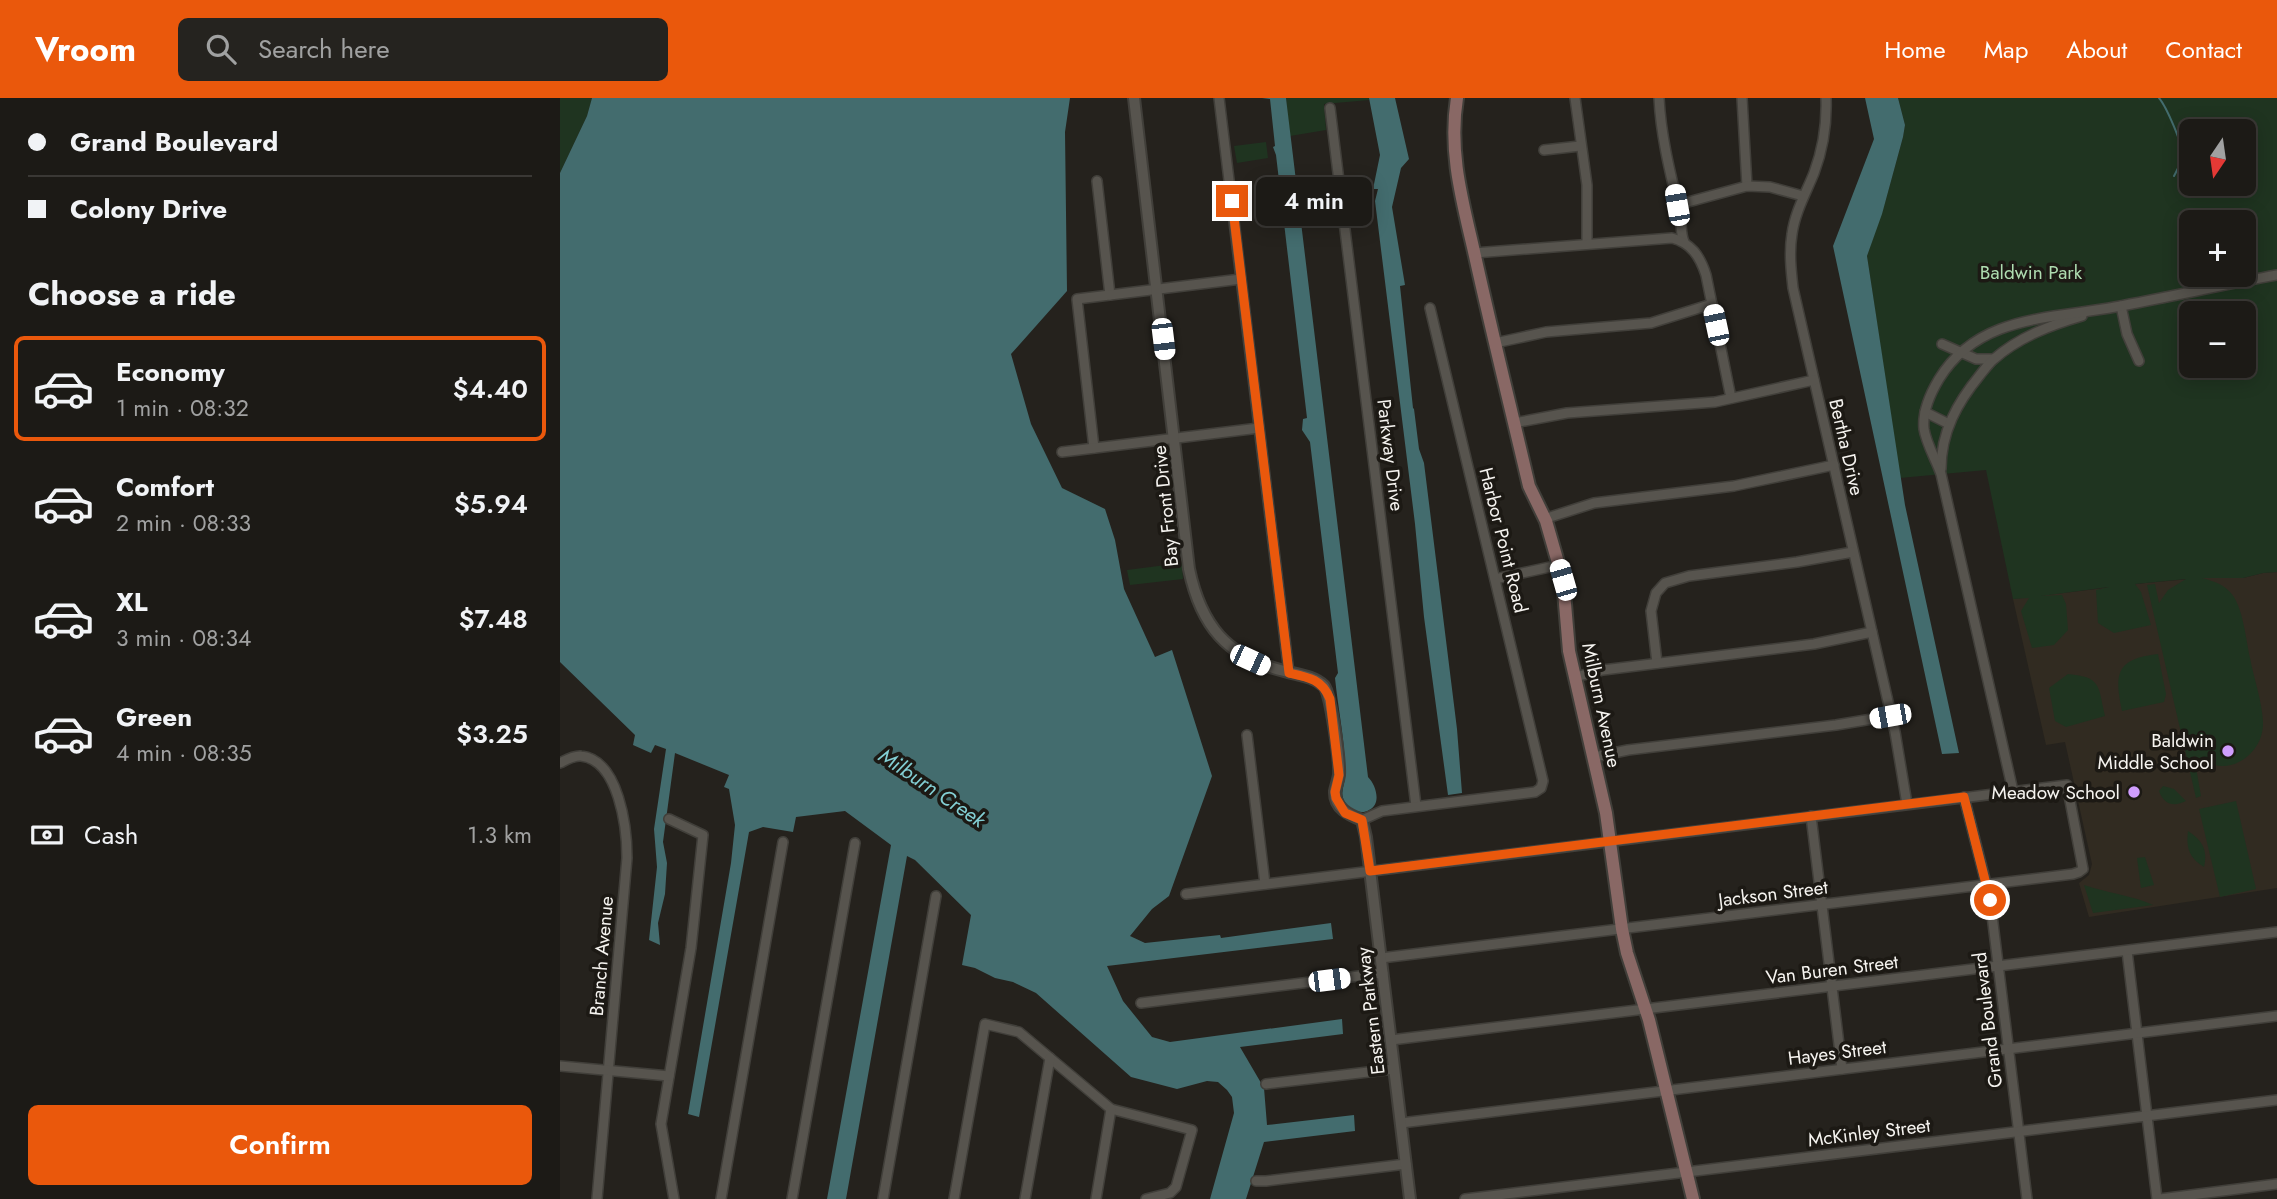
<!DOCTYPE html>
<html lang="en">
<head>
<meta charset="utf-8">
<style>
	:root { --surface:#1c1a16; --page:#25231f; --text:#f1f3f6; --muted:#a0a1a1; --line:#3a3835; --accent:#ea580c }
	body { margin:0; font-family:Jost,sans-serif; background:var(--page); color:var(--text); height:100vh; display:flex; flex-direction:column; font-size:26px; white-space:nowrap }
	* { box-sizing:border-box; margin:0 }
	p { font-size:23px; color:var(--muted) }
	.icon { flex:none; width:38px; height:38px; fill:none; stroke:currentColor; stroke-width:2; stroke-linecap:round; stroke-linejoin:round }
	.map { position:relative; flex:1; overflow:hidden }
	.sheet { display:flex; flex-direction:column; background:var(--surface); width:560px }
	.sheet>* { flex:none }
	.top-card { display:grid; align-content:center; height:154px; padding:0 28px; background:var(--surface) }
	.needle { width:46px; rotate:193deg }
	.fabs { position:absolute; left:1619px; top:21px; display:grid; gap:14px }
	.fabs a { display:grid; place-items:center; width:77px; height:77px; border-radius:10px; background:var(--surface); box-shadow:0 4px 18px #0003,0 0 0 2px var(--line); font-size:35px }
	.end { position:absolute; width:32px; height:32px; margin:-16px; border:9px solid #ea580c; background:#fff; box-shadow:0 0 0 4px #fff }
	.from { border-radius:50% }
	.bubble { position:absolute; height:49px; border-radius:10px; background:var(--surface); box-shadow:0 4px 18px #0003,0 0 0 2px var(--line); font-size:23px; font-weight:600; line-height:49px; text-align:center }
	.car { position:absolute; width:21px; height:42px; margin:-21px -10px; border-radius:9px; box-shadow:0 0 5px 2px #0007; background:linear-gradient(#fff 24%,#345 0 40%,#fff 0 76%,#345 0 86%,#fff 0) }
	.top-card b { display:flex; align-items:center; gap:24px; height:66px; font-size:26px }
	.top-card b+b { border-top:2px solid var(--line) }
	.top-card i { width:18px; height:18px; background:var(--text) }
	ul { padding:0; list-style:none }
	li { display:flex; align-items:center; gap:21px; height:105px; margin:0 14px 10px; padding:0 14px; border:4px solid transparent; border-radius:10px }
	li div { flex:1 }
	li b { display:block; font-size:26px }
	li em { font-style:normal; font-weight:600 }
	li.active { border-color:var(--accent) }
	li>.icon { width:63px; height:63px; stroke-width:1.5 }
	h2 { padding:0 28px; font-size:32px; line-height:84px }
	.pay { display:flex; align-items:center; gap:18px; height:77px; padding:0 28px; font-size:26px }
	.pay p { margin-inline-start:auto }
	.button { display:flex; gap:14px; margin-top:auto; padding:14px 28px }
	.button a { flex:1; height:80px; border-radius:10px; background:var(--accent); color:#fff; font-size:28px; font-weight:600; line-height:80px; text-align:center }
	header { display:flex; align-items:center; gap:42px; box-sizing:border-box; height:98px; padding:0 35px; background:var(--accent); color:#fff }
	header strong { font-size:33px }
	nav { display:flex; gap:38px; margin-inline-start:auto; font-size:24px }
	.search { width:490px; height:63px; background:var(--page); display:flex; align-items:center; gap:18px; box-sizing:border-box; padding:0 24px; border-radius:10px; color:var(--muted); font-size:26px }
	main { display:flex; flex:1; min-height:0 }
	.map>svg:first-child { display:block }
	.built { fill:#312b21 }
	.green { fill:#1f3420; fill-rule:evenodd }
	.water { fill:#436c6e }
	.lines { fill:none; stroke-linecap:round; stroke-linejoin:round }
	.stream { stroke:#436c6e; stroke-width:2 }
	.minor-casing { stroke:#413f3a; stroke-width:12 }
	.tertiary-casing { stroke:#413f3a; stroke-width:14 }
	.secondary-casing { stroke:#413f3a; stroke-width:16 }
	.minor { stroke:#57544e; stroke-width:9 }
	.tertiary { stroke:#57544e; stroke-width:10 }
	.secondary { stroke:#896865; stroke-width:12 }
	.route { stroke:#ea580c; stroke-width:9 }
	.poi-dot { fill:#d09dfe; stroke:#1c1914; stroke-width:2.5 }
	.labels { text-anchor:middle; stroke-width:7; stroke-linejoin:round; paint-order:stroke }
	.park-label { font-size:19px; fill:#aedcb0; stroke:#1c1914 }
	.street-label { font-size:19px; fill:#f6f4f0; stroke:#1c1914 }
	.poi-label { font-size:19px; fill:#f6f4f0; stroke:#1c1914; text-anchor:end }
	.water-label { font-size:21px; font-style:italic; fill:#83cfd4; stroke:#1c1914 }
</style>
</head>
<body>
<header>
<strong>Vroom</strong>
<div class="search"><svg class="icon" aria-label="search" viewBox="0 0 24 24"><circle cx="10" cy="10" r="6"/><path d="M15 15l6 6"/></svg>Search here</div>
<nav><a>Home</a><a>Map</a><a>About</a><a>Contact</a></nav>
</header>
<main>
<section class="sheet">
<div class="top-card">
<b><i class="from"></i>Grand Boulevard</b>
<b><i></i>Colony Drive</b>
</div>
<h2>Choose a ride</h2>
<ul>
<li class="active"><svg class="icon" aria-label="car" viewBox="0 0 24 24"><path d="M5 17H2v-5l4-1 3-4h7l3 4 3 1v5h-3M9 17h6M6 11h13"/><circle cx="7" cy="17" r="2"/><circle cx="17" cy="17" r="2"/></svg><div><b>Economy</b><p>1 min · 08:32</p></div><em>$4.40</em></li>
<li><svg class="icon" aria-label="car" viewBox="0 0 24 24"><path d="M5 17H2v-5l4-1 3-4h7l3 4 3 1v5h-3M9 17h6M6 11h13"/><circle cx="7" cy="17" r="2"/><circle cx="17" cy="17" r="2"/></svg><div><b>Comfort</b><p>2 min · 08:33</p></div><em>$5.94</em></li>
<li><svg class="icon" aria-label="car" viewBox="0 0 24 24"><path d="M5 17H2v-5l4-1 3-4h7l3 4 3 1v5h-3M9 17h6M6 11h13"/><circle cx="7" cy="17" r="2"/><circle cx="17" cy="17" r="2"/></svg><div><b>XL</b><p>3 min · 08:34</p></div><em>$7.48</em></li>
<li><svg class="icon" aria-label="car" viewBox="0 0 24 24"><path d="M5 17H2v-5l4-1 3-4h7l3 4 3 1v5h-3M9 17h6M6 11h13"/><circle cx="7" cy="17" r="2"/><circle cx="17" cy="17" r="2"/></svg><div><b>Green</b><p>4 min · 08:35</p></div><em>$3.25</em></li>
</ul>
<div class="pay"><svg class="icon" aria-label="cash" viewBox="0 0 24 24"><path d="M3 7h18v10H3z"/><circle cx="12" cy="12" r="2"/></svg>Cash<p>1.3 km</p></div>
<div class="button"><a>Confirm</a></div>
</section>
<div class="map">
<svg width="1717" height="1101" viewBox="0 0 1717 1101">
	<rect width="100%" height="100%" fill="#25221d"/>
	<path class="built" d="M1717,474V790L1529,819L1519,785L1529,777L1532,766L1505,644L1486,647L1453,501L1586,485L1652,479L1683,480L1703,475Z"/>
	<g class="green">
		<path d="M0,0H32L27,18L0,75Z"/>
		<path d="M726,0H809V2L764,6L766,32L730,38Z"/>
		<path d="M1338,0H1717V474L1703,475L1683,480H1642C1652,483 1662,485 1670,494C1683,507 1686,542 1690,560C1694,581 1702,603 1703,624C1704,650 1680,673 1654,667C1647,665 1641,661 1634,658L1641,698L1636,700L1587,487L1595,486L1599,505L1608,492L1626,481L1575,486L1581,494L1591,527L1554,535L1538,525L1536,492L1549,489L1481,498L1502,497L1506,506L1508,532L1494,547L1472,550L1461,513L1469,500L1453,501L1426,372L1340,380L1307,158L1326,101L1343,39L1345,27ZM1631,33H1684V86H1631ZM1631,124H1684V177H1631ZM1631,215H1684V268H1631Z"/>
		<path d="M706,44L708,60L677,65L674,48Z"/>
		<path d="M622,465L623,481L570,487L567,472Z"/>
		<path d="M1598,556L1606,596L1604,604L1562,613C1554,575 1556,561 1598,556Z"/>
		<path d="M1508,576C1542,579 1538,588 1545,618L1506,629L1495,623L1489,590Z"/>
		<path d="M1603,688L1614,691L1626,703C1614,709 1604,707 1599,693Z"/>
		<path d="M1676,703L1696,791L1660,799L1639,711Z"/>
		<path d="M1628,733C1642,742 1648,752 1644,769C1629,760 1626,750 1628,733Z"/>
		<path d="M1585,759L1594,787L1581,790L1577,760Z"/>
		<path d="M1524,787C1547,795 1571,797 1593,807L1533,815Z"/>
	</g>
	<g class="water">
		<path d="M32,0H510L505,34L507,193L451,256L471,326L502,390L545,411L555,442L564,491L595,559L612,552L652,678L609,798L592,811L570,838L585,845L660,837L661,840L771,825L773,841L547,868L563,903L592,939L610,944L782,921L783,936L680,949L704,990L707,1027L794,1017L795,1033L704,1044L686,1101H650L674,1015L672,999L667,992L658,984L647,983L617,991L571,979L476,895L453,884L435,880L415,870L402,867L411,817L355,762L347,758L286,1101H267L331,747L285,713L236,719L233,734L203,729L189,734L139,1019L128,1016L171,765L175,727L169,691L164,689L169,677L115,655L103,744L107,765L105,796L98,825L100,847L89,842L97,769L94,731L106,651L95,647L91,655L73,647L75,637L0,564V75L27,18Z"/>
		<path d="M702,0H726L808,679C816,687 822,706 809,712C801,717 790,712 785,704C779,695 785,687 785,678C786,647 778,611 775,580L778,575L750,344L742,332L743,321L747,320L716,57L713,49L715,48L710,1Z"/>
		<path d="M809,0H835L849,61L841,70L832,109L845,187L840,188L853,310L854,311L859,351L864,365L897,631L902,695L888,697L864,519L855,426L815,103L818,91H813L820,57Z"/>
		<path d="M1305,0H1338L1345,27L1343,39L1322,116L1307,158L1345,407L1399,655L1382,656L1273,148L1314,41Z"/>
	</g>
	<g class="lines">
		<path class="stream" d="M1599,0C1606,8 1623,46 1622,57C1622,64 1617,72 1614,78"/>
		<defs>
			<g id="minor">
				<path d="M659,0L729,575"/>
				<path d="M1015,0L1027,87V146"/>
				<path d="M1099,0C1101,40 1111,78 1120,116C1122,126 1120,134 1124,144"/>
				<path d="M1182,0L1187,88"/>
				<path d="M1266,0C1267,26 1263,51 1254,75C1246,95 1235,114 1232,136C1229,154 1231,172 1233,190L1335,634L1347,706"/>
				<path d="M770,10L856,708"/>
				<path d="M984,52L1020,48"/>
				<path d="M537,83L550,197"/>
				<path d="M1117,107L1187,88L1210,89L1243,98"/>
				<path d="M914,155L1112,140C1131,145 1140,158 1146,177L1171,300"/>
				<path d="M1561,208L1567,236L1579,263"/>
				<path d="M935,245L986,234L1091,225L1152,206"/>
				<path d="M1382,246L1416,261H1433"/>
				<path d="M1365,314L1389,326"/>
				<path d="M954,325L1007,315L1155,304L1254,282"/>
				<path d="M534,350L517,201L681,181"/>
				<path d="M502,354L699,330"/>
				<path d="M1381,371C1381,334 1397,305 1420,277C1424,272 1429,265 1434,261C1459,239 1491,227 1522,218"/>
				<path d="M984,421L1034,405L1174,388L1274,367"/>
				<path d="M935,481L999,467"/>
				<path d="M1097,565L1091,513L1096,495L1105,485L1129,478L1237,464L1293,454"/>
				<path d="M1015,579L1043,572L1254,546L1312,534"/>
				<path d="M687,637L705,786"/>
				<path d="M1034,659L1068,652L1276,627L1330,618"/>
				<path d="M0,665C6,662 14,657 21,658C59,662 67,730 67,760L37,1101"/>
				<path d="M1453,693L1381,376C1376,362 1366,345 1364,331C1362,313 1370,296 1379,281C1418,217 1490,221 1555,209C1609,199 1663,187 1717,177"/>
				<path d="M1404,699L1430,801L1467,1101"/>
				<path d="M1251,718L1282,971"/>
				<path d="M109,721L143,737L131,850L101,1026L114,1101"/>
				<path d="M802,722L822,713L975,694L981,690L983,683L870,210"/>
				<path d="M626,796L1507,687L1523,771L1519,774L1513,776L821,860"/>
				<path d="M1567,853L1597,1101"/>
				<path d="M581,905L823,875"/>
				<path d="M831,942L1717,834"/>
				<path d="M0,968L109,978"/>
				<path d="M706,986L834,971"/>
				<path d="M841,1025L1717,918"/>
				<path d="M696,1083H706L846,1066"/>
				<path d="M161,1101L223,744"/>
				<path d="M232,1101L295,745"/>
				<path d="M323,1101L376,798"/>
				<path d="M394,1101L425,926L459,934L551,1011L632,1032L616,1089L610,1095L586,1101"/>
				<path d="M465,1101L490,960"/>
				<path d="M536,1101L551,1011"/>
				<path d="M905,1101L1717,1002"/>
				<path d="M1600,1101L1717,1086"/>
			</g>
			<path id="tertiary" d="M574,0L629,471C641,528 667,559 724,573C738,577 754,578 764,588C771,597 780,664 779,677C778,683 776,688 775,693C774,710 789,717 802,722L806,739L850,1101"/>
			<path id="secondary" d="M897,0C888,55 903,105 915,158C932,235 951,311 969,388L986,423L1003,482L1009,553L1046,715L1062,831L1067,855L1089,922L1133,1101"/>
		</defs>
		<use href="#minor" class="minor-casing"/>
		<use href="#tertiary" class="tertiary-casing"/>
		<use href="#secondary" class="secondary-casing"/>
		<use href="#minor" class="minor"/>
		<use href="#tertiary" class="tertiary"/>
		<use href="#secondary" class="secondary"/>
	</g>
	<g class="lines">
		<path class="route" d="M672,103L729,575C748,579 762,581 770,601L779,677L775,694L776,700L785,715L802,722L810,773L1404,699L1430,802"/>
	</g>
	<g class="poi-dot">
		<circle cx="1668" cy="653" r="7"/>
		<circle cx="1574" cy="694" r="7"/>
	</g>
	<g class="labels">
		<g class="park-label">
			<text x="1471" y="181">Baldwin Park</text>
		</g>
		<g class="street-label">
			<text transform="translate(1287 349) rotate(77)" y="7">Bertha Drive</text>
			<text transform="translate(831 357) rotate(83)" y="7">Parkway Drive</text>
			<text transform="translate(605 408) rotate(-96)" y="7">Bay Front Drive</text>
			<text transform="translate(944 442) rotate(76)" y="7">Harbor Point Road</text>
			<text transform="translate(1042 607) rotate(78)" y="7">Milburn Avenue</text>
			<text transform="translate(1213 795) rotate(-7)" y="7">Jackson Street</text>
			<text transform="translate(41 858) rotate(-85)" y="7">Branch Avenue</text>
			<text transform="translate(1272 871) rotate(-7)" y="7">Van Buren Street</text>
			<text transform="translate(810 913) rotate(-97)" y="7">Eastern Parkway</text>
			<text transform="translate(1427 922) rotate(-97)" y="7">Grand Boulevard</text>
			<text transform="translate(1277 954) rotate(-7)" y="7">Hayes Street</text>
			<text transform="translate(1309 1034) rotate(-7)" y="7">McKinley Street</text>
		</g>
		<g class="poi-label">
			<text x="1654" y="649">Baldwin<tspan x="1654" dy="22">Middle School</tspan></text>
			<text x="1560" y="701">Meadow School</text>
		</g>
		<g class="water-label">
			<text transform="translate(372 690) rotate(34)" y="7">Milburn Creek</text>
		</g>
	</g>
</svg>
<div class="fabs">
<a><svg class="needle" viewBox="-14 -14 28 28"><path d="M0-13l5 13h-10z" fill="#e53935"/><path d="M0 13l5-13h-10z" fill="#a0a1a1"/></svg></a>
<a>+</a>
<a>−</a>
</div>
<i class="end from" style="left:1430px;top:802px"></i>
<i class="end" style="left:672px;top:103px"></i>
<div class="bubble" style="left:696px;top:79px;width:116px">4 min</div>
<i class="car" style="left:1117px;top:107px;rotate:350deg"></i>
<i class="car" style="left:1156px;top:227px;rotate:348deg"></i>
<i class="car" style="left:603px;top:241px;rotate:173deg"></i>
<i class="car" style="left:1003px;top:482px;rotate:344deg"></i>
<i class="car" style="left:690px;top:562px;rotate:115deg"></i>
<i class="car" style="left:1330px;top:618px;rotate:260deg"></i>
<i class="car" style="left:769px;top:882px;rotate:83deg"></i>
</div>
</main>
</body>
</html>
